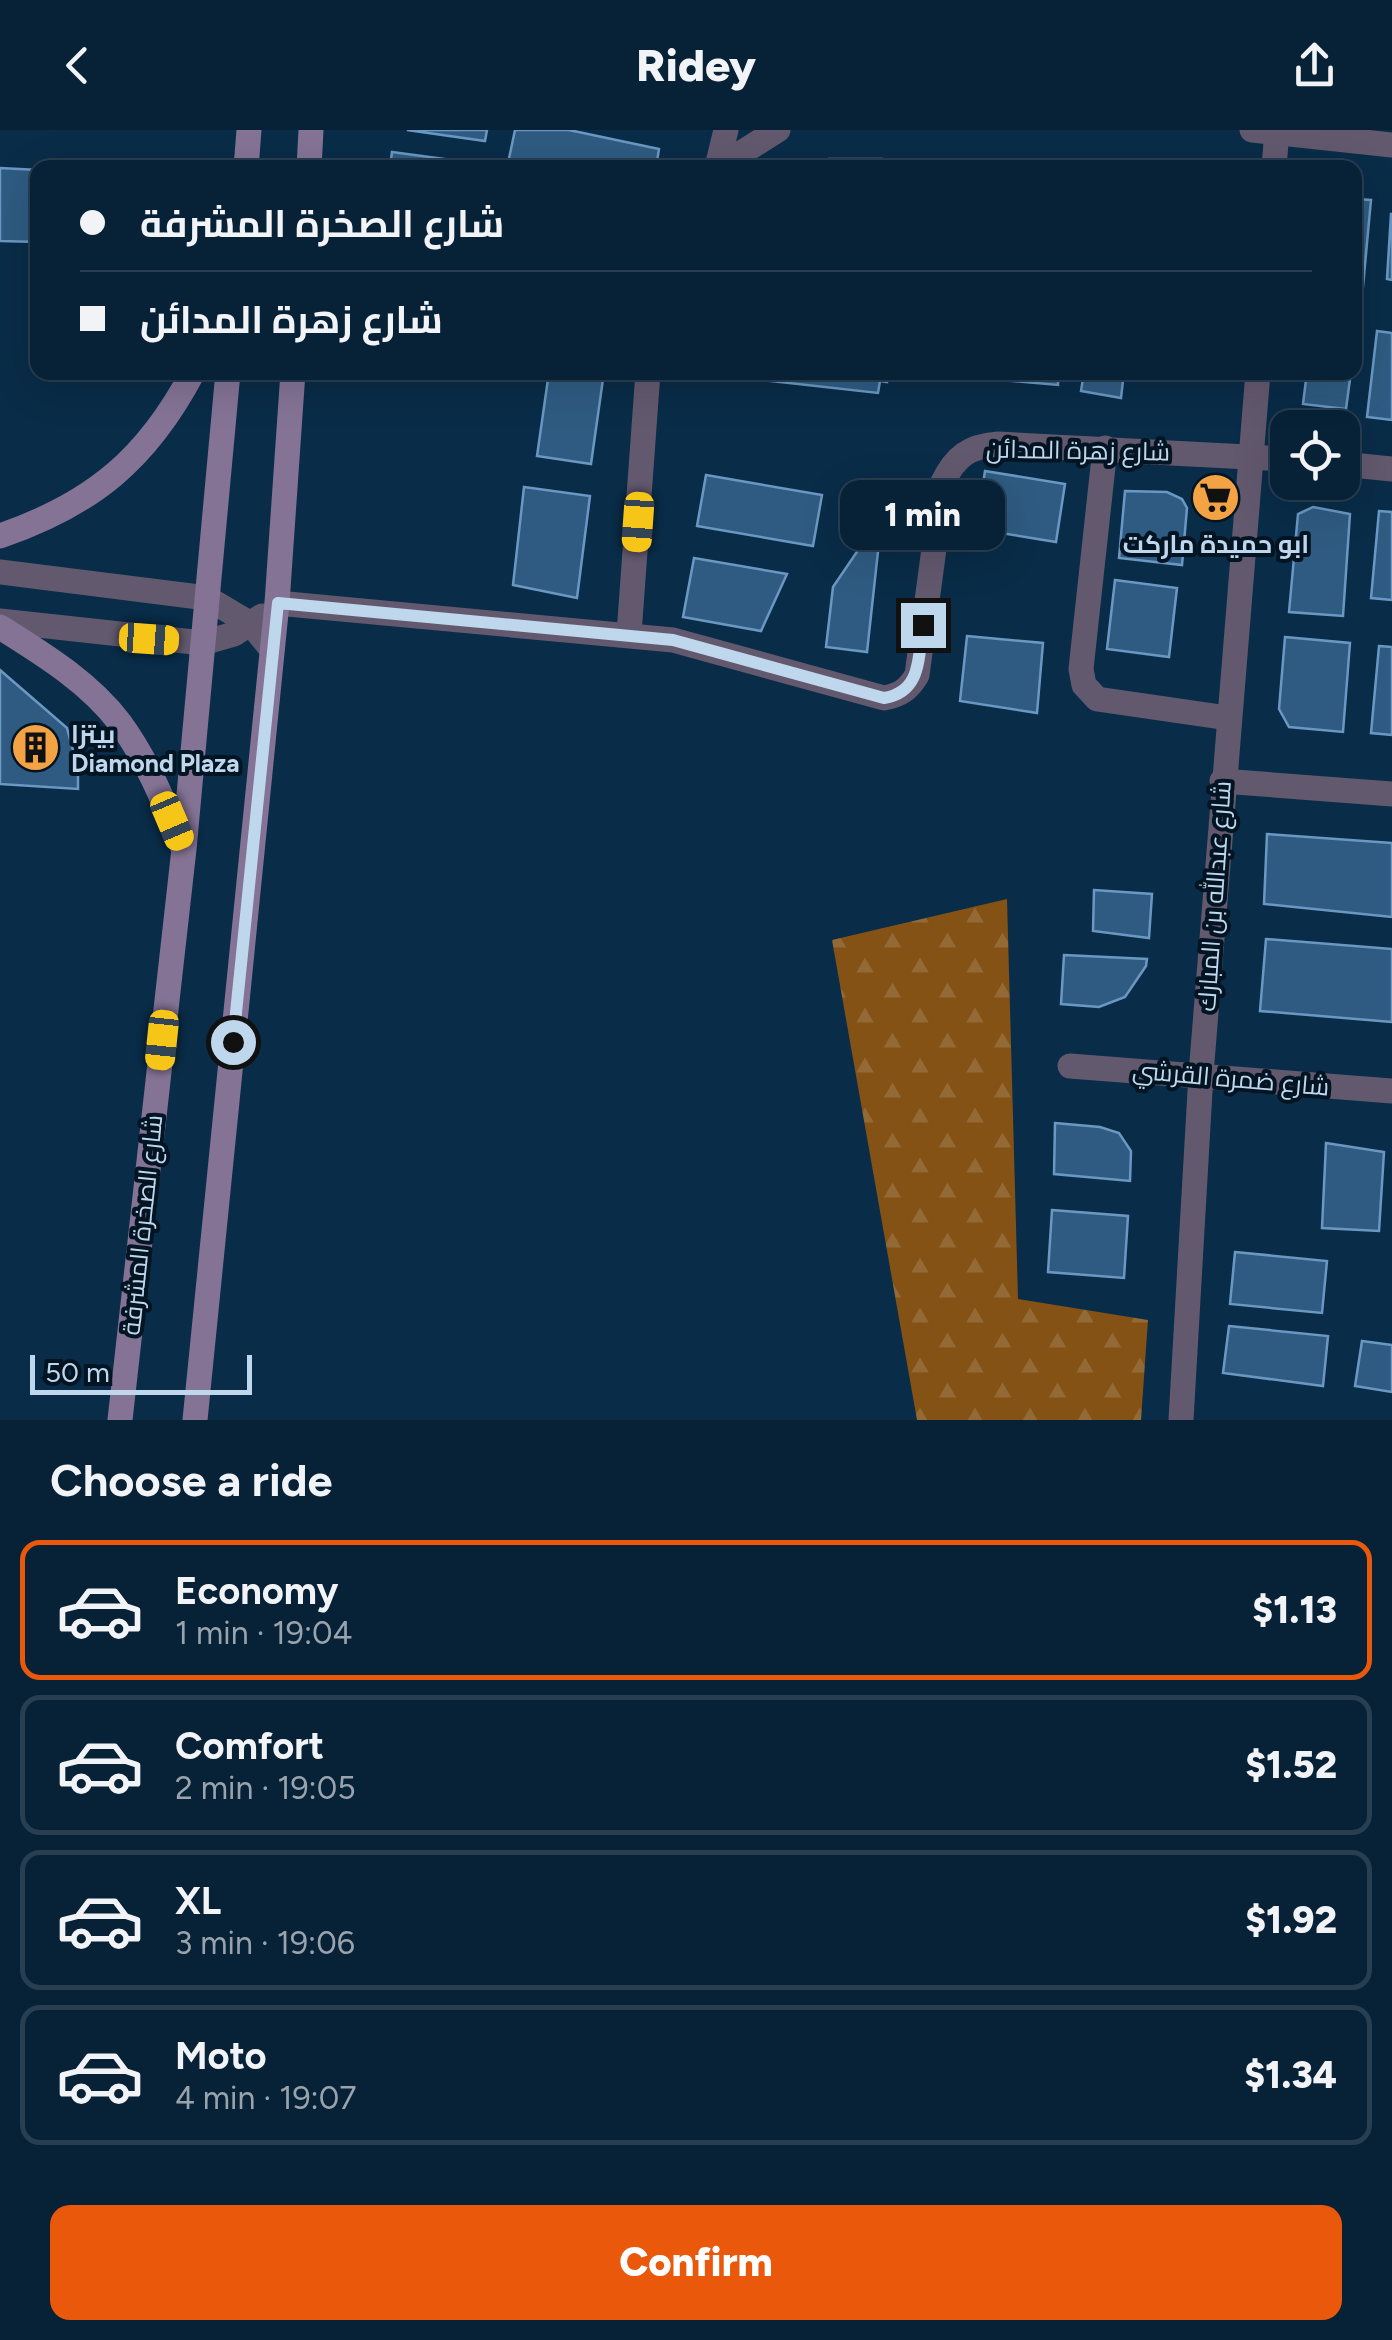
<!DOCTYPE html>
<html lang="en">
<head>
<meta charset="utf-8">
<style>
	:root { --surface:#072136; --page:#10293e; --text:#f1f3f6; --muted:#98a3ad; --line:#283e51; --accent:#ea580c }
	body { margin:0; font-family:Figtree,Cairo,sans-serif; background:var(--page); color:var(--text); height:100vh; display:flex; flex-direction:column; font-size:38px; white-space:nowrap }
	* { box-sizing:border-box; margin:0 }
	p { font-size:32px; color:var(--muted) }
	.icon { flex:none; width:55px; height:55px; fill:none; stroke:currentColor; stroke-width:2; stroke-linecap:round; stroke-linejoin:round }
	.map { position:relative; height:1290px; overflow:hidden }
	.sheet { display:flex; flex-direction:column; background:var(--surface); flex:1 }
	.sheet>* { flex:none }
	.hud { position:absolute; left:30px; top:30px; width:1332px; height:220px; border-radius:20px; box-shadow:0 10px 40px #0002,0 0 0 2px var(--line); display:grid; align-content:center; height:220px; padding:0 50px; background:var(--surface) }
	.tools { position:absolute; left:1270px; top:280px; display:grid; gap:20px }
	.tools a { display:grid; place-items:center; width:90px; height:90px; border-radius:20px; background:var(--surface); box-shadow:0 10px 40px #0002,0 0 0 2px var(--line); font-size:50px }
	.scale { position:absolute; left:30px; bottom:25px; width:222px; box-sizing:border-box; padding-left:10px; border:5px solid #bfd7ed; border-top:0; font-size:28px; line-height:35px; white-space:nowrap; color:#bfd7ed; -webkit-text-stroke:8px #031423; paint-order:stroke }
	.end { position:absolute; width:45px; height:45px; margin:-22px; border:12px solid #bfd7ed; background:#111; box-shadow:0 0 0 5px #111 }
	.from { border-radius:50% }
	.bubble { position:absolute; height:70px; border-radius:20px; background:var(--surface); box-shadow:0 10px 40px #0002,0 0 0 2px var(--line); font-size:32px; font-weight:800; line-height:70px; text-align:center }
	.car { position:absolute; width:30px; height:60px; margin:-30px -15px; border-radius:12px; box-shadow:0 0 8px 2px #0007; background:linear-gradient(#f5c518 24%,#345 0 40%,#f5c518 0 76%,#345 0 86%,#f5c518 0) }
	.hud b { display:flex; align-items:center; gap:35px; height:95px; font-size:38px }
	.hud b+b { border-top:2px solid var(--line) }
	.hud i { width:25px; height:25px; background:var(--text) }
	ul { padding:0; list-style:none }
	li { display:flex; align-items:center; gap:30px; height:140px; margin:0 20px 15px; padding:0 30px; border:5px solid var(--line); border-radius:20px }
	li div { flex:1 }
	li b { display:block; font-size:38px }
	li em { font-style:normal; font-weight:800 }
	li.selected { border-color:var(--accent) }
	li>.icon { width:90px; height:90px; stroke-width:1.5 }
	h2 { padding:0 50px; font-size:45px; line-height:120px }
	.button { display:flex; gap:20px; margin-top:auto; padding:20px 50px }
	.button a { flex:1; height:115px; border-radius:20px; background:var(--accent); color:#fff; font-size:40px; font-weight:800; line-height:115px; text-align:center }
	header { display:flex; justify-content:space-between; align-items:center; height:130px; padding:0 50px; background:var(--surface); font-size:45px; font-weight:800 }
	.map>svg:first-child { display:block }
	.forest { fill:url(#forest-firs) }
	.building { fill:#2f5b82; stroke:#6a98c2; stroke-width:2.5 }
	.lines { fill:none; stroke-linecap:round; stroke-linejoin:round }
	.minor { stroke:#63596f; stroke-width:25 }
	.tertiary { stroke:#63596f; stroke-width:25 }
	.secondary { stroke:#847395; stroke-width:25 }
	.route { stroke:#bfd7ed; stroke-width:12 }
	.labels { text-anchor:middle; stroke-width:8; stroke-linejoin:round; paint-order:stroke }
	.street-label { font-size:25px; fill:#bfd7ed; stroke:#031423 }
	.poi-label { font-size:25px; font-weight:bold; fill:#bfd7ed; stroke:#031423 }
</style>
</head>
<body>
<header><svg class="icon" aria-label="back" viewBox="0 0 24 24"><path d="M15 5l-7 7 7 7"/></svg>Ridey<svg class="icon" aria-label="share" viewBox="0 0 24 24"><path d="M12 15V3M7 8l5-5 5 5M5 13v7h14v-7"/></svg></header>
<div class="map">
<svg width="1392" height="1290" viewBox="0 0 1392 1290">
	<defs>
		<pattern id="forest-firs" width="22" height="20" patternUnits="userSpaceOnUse" patternTransform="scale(2.5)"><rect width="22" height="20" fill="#835214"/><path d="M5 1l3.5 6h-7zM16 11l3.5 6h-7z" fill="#936a36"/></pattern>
	</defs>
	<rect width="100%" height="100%" fill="#092c48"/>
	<path class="forest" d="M1007,769L1018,1169L1148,1190L1141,1290H917L832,810Z"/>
	<g class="building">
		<path d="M407,0H487L485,11Z"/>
		<path d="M515,0H569L659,19L656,38H507Z"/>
		<path d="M392,22L475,33L474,38H390Z"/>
		<path d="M829,29H882L883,38H829Z"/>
		<path d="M0,38L38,40V112L0,111Z"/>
		<path d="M1355,69L1371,70L1362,167L1355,166Z"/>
		<path d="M1391,84H1392V150L1387,149Z"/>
		<path d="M1377,201L1392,203V290L1367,287Z"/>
		<path d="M549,242H604L591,334L537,326Z"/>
		<path d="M690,242H888L887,252L880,251L878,263Z"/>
		<path d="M968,242H1058V255L967,247Z"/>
		<path d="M1084,242H1124L1121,268L1081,261Z"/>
		<path d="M1307,242H1351L1346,279L1303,274Z"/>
		<path d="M985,341L1065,354L1056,412L976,399Z"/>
		<path d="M706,345L822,365L813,416L697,396Z"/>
		<path d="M524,357L590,366L577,468L513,455Z"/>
		<path d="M1125,361L1167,362L1182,369L1187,378L1182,435L1119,428Z"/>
		<path d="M1313,377L1350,384L1343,486L1289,482L1298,384Z"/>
		<path d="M1379,381L1392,382V470L1371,468Z"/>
		<path d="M882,385L867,522L826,517L833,457Z"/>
		<path d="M694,428L787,444L761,501L683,487Z"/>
		<path d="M1115,450L1177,458L1169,527L1107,519Z"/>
		<path d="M967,506L1043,513L1037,583L960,571Z"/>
		<path d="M1285,507L1350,513L1343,602L1289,597L1279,579Z"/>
		<path d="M1379,516L1392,517V605L1371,603Z"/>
		<path d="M0,540L67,598L78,639V659L0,654Z"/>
		<path d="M1267,704L1392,713V787L1264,774Z"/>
		<path d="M1094,760L1152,764L1149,808L1093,801Z"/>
		<path d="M1266,809L1392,819V892L1260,881Z"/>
		<path d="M1064,825L1147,829L1146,836L1125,867L1099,877L1061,874Z"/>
		<path d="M1055,993L1100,997L1119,1003L1131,1021L1130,1051L1054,1044Z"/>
		<path d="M1326,1013L1384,1022L1379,1101L1322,1098Z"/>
		<path d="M1052,1080L1128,1086L1124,1148L1048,1142Z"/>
		<path d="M1235,1122L1327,1131L1322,1183L1230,1174Z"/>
		<path d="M1229,1196L1328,1206L1323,1256L1223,1243Z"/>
		<path d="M1362,1211L1392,1215V1262L1355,1256Z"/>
	</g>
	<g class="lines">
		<g class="minor">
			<path d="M1252,0L1392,15"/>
			<path d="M717,37L726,0"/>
			<path d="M717,38L778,0"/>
			<path d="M1274,38L1277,0"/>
			<path d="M1105,318L1081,539L1084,555L1097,569L1228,588"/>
			<path d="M1342,334L1392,339"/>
			<path d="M277,473L673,510L884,568C900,565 908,560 917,545L943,352C955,327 969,316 998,314L1288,329"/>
			<path d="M629,504L648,242"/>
			<path d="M1222,651L1392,664"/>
			<path d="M1070,936L1392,961"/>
			<path d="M1181,1290L1201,944L1258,242"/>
		</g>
		<g class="tertiary">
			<path d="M0,442L207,468L251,494L272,520"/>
			<path d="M0,491L203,513L234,504L262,486"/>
		</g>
		<g class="secondary">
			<path d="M246,38L249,0"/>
			<path d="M309,38L311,0"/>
			<path d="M0,406C93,374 147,329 193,242"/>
			<path d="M0,497C43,524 89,552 120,593C148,631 165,675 183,718"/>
			<path d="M120,1290L184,719L228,242"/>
			<path d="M195,1290L277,473L293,242"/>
		</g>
	</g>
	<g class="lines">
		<path class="route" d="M233,912L278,473L673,510L884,568C922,562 918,527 923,495"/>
	</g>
	<defs>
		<symbol id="supermarket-disc" viewBox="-11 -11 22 22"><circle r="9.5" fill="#f4a344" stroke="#031423"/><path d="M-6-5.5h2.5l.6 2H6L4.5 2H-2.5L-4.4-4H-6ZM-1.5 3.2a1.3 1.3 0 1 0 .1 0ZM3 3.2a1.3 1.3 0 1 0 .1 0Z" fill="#111"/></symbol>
		<symbol id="building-disc" viewBox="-11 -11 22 22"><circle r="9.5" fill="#f4a344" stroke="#031423"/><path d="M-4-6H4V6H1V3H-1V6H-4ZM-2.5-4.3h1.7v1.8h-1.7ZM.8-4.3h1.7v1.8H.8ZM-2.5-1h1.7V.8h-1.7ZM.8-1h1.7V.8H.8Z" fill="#111"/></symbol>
	</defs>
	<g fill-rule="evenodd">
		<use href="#supermarket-disc" x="1188" y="340" width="55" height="55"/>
		<use href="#building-disc" x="8" y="590" width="55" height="55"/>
	</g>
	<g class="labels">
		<g class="street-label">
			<text transform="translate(1078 320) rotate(1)" y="9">شارع زهرة المدائن</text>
			<text transform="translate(1214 766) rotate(-86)" y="9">شارع عبدالله بن المبارك</text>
			<text transform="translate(1231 948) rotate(5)" y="9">شارع ضمرة القرشي</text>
			<text transform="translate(142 1095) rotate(-84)" y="9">شارع الصخرة المشرفة</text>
		</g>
		<g class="poi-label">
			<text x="1216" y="423">ابو حميدة ماركت</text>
			<text x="71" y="613" text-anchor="start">بيتزا<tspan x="71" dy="29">Diamond Plaza</tspan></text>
		</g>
	</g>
</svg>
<div class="tools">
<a><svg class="icon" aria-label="locate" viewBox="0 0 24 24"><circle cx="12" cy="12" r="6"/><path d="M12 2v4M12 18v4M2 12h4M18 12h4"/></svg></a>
</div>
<div class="scale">50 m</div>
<i class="end from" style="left:233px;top:912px"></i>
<i class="end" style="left:923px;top:495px"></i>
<div class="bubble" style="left:840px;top:350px;width:165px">1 min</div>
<i class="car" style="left:638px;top:392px;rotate:184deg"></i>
<i class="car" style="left:149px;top:509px;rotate:94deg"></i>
<i class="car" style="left:172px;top:691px;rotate:157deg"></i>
<i class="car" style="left:162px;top:910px;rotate:186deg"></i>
<div class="hud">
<b><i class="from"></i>شارع الصخرة المشرفة</b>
<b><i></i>شارع زهرة المدائن</b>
</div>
</div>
<section class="sheet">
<h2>Choose a ride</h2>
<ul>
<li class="selected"><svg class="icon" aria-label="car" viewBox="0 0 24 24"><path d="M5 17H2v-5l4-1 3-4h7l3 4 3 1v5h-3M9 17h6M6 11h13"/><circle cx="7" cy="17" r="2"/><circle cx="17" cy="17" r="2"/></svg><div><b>Economy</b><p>1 min · 19:04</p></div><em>$1.13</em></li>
<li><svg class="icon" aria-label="car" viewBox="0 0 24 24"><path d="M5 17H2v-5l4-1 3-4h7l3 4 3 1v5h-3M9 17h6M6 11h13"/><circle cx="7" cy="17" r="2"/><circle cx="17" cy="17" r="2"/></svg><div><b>Comfort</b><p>2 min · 19:05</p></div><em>$1.52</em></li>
<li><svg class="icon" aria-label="car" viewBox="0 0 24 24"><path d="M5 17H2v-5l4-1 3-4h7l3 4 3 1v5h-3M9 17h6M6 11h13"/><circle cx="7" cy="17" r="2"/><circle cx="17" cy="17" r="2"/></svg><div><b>XL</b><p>3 min · 19:06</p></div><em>$1.92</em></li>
<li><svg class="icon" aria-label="car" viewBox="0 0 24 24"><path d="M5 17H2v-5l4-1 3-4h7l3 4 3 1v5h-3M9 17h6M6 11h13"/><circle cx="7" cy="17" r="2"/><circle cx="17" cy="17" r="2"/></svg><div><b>Moto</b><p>4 min · 19:07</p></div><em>$1.34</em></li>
</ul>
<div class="button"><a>Confirm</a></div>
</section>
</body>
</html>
